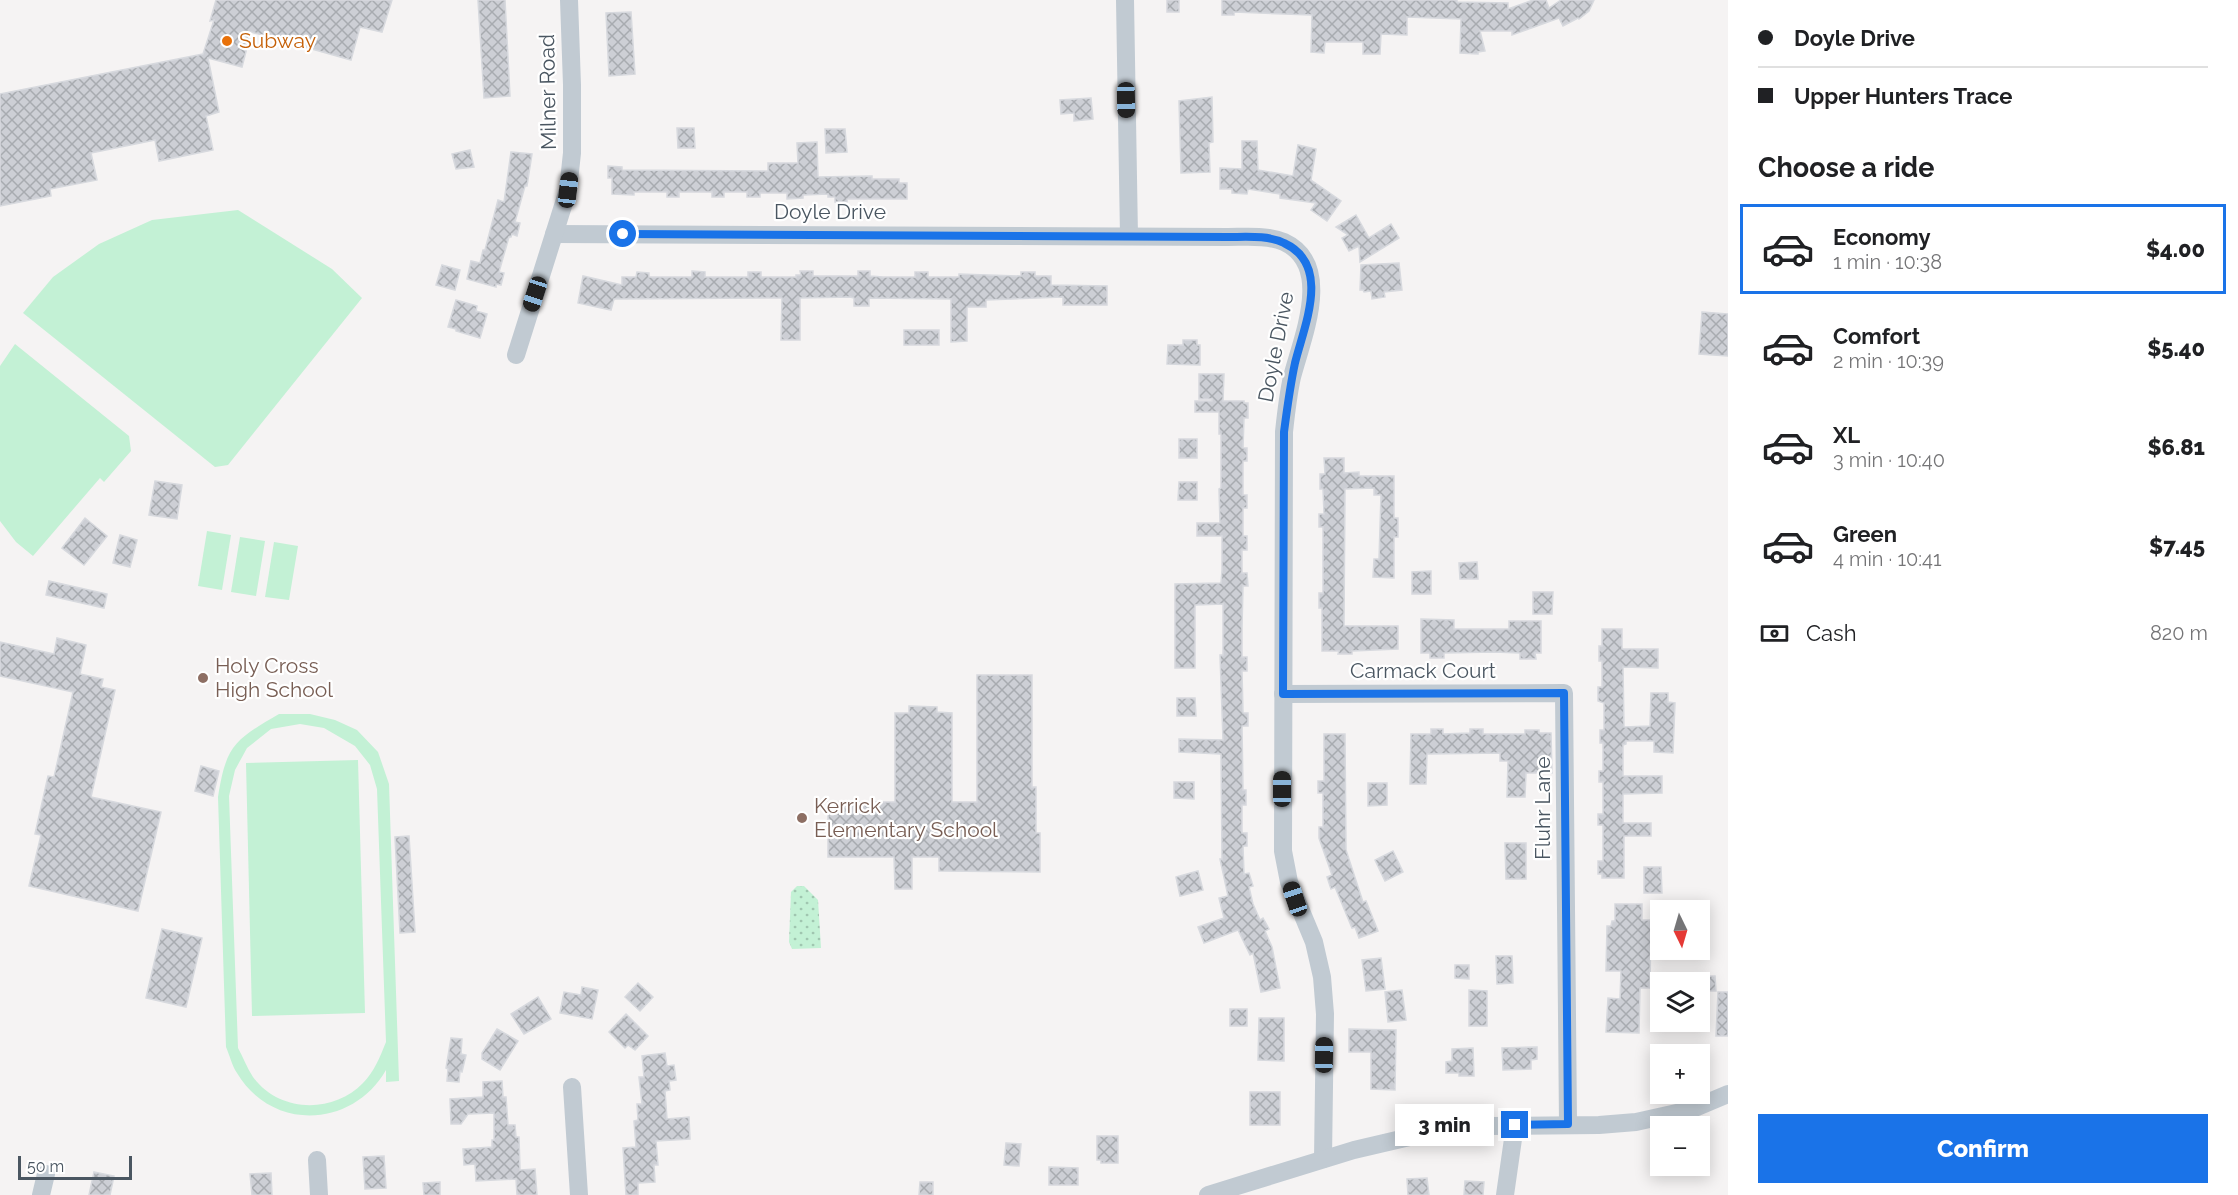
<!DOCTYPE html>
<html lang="en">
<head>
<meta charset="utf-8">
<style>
	:root { --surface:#fff; --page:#f6f6f6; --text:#202124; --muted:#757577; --line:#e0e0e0; --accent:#1a73e8 }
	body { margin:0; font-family:Raleway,sans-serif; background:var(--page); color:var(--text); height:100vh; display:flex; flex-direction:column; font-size:22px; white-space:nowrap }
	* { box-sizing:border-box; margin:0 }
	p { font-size:20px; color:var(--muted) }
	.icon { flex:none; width:33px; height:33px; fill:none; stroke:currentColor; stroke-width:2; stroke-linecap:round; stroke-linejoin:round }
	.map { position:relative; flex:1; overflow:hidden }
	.drawer { display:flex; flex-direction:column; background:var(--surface); width:510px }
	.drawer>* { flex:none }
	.guide { display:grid; align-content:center; height:132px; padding:0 30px; background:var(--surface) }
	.needle { width:39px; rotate:175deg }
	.buttons { position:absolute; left:1650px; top:900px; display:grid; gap:12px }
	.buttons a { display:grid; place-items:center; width:60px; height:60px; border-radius:0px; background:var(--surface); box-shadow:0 3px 15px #0003; font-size:30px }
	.scale { position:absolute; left:18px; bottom:15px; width:114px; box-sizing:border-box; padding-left:6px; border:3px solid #4a5661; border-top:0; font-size:16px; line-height:21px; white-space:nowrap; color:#4a5661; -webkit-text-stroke:4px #fff; paint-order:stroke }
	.end { position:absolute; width:27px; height:27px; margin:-14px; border:8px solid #1a73e8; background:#fff; box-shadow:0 0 0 3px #fff }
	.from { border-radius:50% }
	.bubble { position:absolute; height:42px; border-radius:0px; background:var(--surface); box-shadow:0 3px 15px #0003; font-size:20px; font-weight:800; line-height:42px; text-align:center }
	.car { position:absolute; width:18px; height:36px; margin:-18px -9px; border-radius:8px; box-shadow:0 0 4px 2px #0007; background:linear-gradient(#222 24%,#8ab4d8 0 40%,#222 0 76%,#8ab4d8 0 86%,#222 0) }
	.guide b { display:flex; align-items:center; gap:21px; height:57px; font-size:22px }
	.guide b+b { border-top:2px solid var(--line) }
	.guide i { width:15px; height:15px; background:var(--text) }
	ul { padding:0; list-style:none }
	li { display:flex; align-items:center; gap:18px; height:90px; margin:0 12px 9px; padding:0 18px; border:3px solid transparent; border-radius:0px }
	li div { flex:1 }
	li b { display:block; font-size:22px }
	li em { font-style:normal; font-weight:800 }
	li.on { border-color:var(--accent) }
	li>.icon { width:54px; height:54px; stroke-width:1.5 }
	h2 { padding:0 30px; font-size:27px; line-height:72px }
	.pay { display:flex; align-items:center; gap:15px; height:66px; padding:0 30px; font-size:22px }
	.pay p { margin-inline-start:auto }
	.action { display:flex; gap:12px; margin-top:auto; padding:12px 30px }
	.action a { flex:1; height:69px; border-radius:0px; background:var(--accent); color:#fff; font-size:24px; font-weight:800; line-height:69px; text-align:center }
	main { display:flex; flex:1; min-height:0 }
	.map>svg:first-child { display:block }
	.green { fill:url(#green-dots) }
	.pitch { fill:#c3f1d5; fill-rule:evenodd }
	.building { fill:url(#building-cross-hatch); stroke:#d7d9de; stroke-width:1.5 }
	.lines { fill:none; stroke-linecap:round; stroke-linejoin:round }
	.minor { stroke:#c1cad2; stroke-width:18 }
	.route { stroke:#1a73e8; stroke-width:8 }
	.food-dot { fill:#e8710a; stroke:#fff; stroke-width:2 }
	.education-dot { fill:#8d6e63; stroke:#fff; stroke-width:2 }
	.labels { text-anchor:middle; stroke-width:4.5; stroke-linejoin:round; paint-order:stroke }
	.food-label { font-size:21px; fill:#c56008; stroke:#fff; text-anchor:start }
	.street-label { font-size:21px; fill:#4a5661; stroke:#fff }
	.education-label { font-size:21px; fill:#785e54; stroke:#fff; text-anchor:start }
</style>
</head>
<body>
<main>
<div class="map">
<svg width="1728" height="1195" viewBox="0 0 1728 1195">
	<defs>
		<pattern id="green-dots" width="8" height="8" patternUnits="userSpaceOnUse" patternTransform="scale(1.5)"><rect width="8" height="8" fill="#c3f1d5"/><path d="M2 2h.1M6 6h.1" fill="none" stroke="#a0c6b0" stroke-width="1.8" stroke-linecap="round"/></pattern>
		<pattern id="building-cross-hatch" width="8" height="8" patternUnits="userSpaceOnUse" patternTransform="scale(1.5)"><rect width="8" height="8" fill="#cdcfd5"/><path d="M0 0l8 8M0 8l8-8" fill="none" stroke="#a8abb0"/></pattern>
	</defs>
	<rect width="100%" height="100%" fill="#f5f3f3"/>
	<path class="green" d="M797,886H804L818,900L821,948L792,949L789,942L791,892Z"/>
	<g class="pitch">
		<path d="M238,210L332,269L362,298L228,465L215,467L23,313L53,277L99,244L152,220Z"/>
		<path d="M15,344L129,436L131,451L104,482L100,478L33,556L16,542L0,521V366Z"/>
		<path d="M207,531L231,535L222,590L198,586Z"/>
		<path d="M240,537L265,541L256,596L231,592Z"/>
		<path d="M274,542L298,546L289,600L265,597Z"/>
		<path d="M279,714H310L335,720L357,730L378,752L389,784L399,1081L386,1082V1070C353,1128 272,1132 237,1073C232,1066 230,1056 226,1047L218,797C226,746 234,740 279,714ZM300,724L324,728L355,746L370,765L377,789L386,1042C380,1057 374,1072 363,1083C333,1114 279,1113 253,1077C247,1068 243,1057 238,1048L229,796L235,770L247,748L271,729Z"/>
		<path d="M358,760L365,1013L252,1016L246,763Z"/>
	</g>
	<g class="building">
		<path d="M216,0H392L382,32L360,27L351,60L251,32L242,67L208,58L219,112L206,116L213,150L159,161L155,140L91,153L97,180L50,189L51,196L0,206V94L203,54L214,20L210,21Z"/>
		<path d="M478,0H505L510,96L484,98Z"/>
		<rect x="1167" y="0" width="12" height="12"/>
		<path d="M1222,0H1457V2L1508,3V9L1533,0H1546L1549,8L1561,0H1594L1589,11L1579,19L1578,18L1563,26L1559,18L1512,35V31H1480L1485,51L1478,52V54L1460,53L1461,19L1407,17V35L1381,34L1380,54H1363V42H1325L1324,53L1311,52L1312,15L1234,12V15H1222Z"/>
		<path d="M631,12L635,74L609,76L606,13Z"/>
		<path d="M1212,97L1213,142L1209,143L1210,172L1181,173L1179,101Z"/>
		<path d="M1091,98L1093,119L1074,121V113L1061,114L1060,100Z"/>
		<path d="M677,128H694L695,148H678Z"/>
		<path d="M825,129H845L847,152L826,153Z"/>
		<path d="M1242,141H1257L1258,170L1293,176L1298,145L1316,149L1311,180L1341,201L1327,221L1311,210L1316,203L1280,198V194L1248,189L1247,194L1232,193V189H1220V168L1242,169Z"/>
		<path d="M817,142L818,177L872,176V179H899V183H907V199H847V202H835V197H828V194L803,195V198L787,199V193H760V197H747V192H724V197H712V192H679V197H667V192H634V195L612,194V178H608V166L622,167V170L768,171V163H798L797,143Z"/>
		<path d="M470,150L474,167L456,169L452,154Z"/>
		<path d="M511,152L532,154L527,186H525L515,222L520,223L517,236L512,234L511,237H509L499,272L504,273L501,285L496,284V287L467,279L471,261L480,263L483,250H485L498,200L504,202Z"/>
		<path d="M1356,215L1369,238L1391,224L1399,238L1360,262L1359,246L1349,251L1342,238L1348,235L1336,227Z"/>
		<path d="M1399,263L1402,290L1384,292L1385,297L1372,299L1371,291L1364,292L1363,290H1360L1361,265Z"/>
		<path d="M442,265L460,270L455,290L436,285Z"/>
		<path d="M692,271L705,272V277H748V272H761V277H796V275H801L800,271H813V276H858V271H870V276L883,277H915V272H928V277H959V274L1021,276V272H1035V276H1051V285L1107,286V305H1063V297L986,300V307H967V341L951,342V299L869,298V306H854V298L850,297L800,298V340H781L782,298L614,299L611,310L578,303L583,276L622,285V277H636L637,272L649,273V277H692Z"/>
		<path d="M456,300L477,306L476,311L487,314L480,338L456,331V329L448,327Z"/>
		<path d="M1702,312L1728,314V356L1699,354Z"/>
		<rect x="904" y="330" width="35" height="15"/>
		<path d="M1183,340H1197V345H1200V365L1167,364L1168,345H1183Z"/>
		<path d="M1199,374H1224L1223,401H1244V403H1248V418H1244L1243,448H1247V461H1243V495H1247V508H1243V536H1247V550H1242V573H1247L1248,586H1243L1242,628V657H1247V671H1242L1243,713H1248V726H1242L1243,790H1246V805H1242V833H1247V846H1243L1244,874L1249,873L1253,886L1249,887L1253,904L1260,920L1263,918L1269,929L1265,931L1272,947L1280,988L1261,992L1253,953L1250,955L1238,930L1204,943L1198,927L1224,918L1219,898L1228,896L1220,859H1222L1221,754L1179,752V739L1223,740L1220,655H1223V604L1195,605V668H1175V584L1221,583L1222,570V536H1197V523H1220L1219,489L1221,488V434H1219V412H1195V401H1212V399H1199Z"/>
		<rect x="1179" y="439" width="18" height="19"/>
		<path d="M1324,458H1344V473L1359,472V476H1394V518H1398V537H1394V578L1373,577L1374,559H1379L1381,495H1374V488L1345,489L1344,626H1398V649L1352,651V654H1338L1339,651H1322V608H1319V593H1323V527H1319V514H1324L1323,489H1320V474H1325Z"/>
		<path d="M155,481L182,485L177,519L149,515Z"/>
		<path d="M1179,482H1197V500H1178Z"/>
		<path d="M85,518L107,536L84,565L62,548Z"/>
		<path d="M120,535L137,540L130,567L113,563Z"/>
		<path d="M1477,562L1478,579H1460L1459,563Z"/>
		<path d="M1431,571V594H1412V572Z"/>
		<path d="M49,581L107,594L104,608L46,595Z"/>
		<path d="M1533,592H1553L1552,614H1533Z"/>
		<path d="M1421,619L1454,620V629H1509V621H1541V653H1535L1536,659H1520V653L1494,652L1444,653V658H1430V653H1421Z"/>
		<path d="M1602,629H1622V649H1658V668L1623,667L1624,727L1650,726L1651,693H1668V702L1675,703L1673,753L1654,752V741H1626V744L1623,745V776H1662V793L1623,794V823H1651V836H1624V878H1602V874H1598V861H1603V825H1598V814H1603V782H1599V771H1603V743H1600V730H1604V703L1598,701V687H1602V661H1599V646H1602Z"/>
		<path d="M57,638L86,645L80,674L103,679L101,687L115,690L91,797L161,812L138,911L29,886L41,835L35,834L48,776L54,777L73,692L0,676V642L54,654Z"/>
		<path d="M977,675H1032V787H1036V833H1040V872L939,871V857H912V889H895L894,857H828V802H895V713H909V706L937,707V712L952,713V802H977Z"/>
		<path d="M1177,698H1195L1196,716H1177Z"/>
		<path d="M1431,729H1443V734L1470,733V729H1483V734H1525V730H1539V733H1551L1552,773H1526L1525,797H1507L1508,761H1500V753L1427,754L1426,784H1410L1411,734H1431Z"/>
		<path d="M1324,734H1345L1346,850L1363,902L1366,901L1378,931L1359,938L1355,927L1352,928L1335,887L1331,889L1327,877L1332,875L1319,838V827H1323V793H1318V781H1324Z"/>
		<path d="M201,766L219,771L213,796L195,791Z"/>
		<path d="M1174,782H1194V799L1174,798Z"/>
		<path d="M1368,783H1387V805L1368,806Z"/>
		<path d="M409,836L415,932L400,933L395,837Z"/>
		<path d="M1505,843H1526V879H1506Z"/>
		<path d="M1393,851L1403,872L1385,881L1375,860Z"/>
		<path d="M1644,867H1661L1662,893H1644Z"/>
		<path d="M1198,871L1203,890L1180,896L1176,877Z"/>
		<path d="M1615,904H1642V920H1651L1650,988H1640L1639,1033L1606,1032L1608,998L1620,999L1621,971H1606L1607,926H1611L1612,921H1615Z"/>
		<path d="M162,929L202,938L186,1007L146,998Z"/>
		<path d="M1496,956H1512L1513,983L1497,984Z"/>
		<path d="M1381,958L1385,989L1366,991L1362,960Z"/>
		<path d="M1455,965H1469V979L1455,978Z"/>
		<path d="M1701,976H1715L1716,991H1701Z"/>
		<path d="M638,983L653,997L640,1011L625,997Z"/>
		<path d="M582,987L598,990L592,1019L560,1013L564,992L581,995Z"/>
		<path d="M1402,990L1406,1020L1388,1022L1385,992Z"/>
		<path d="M1469,990L1487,991V1026H1469Z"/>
		<path d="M1718,992H1728V1036H1716Z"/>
		<path d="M538,997L551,1019L524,1034L511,1014Z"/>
		<rect x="1230" y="1009" width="17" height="17"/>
		<path d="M626,1014L648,1036L635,1050L628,1045L625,1048L609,1032Z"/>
		<path d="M1259,1018H1284V1061L1258,1060Z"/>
		<path d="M497,1029L518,1041L500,1070L482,1059V1053Z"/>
		<path d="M1349,1029L1396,1030L1395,1090L1371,1089V1052H1349Z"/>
		<path d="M451,1038L462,1039L461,1054L466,1055L462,1072L460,1071L459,1082L447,1081L448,1069L446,1068Z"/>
		<path d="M1537,1047V1059L1531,1060V1069L1503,1070L1502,1048Z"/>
		<path d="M1473,1048L1474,1076H1459V1073H1446V1062L1452,1061V1049Z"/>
		<path d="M665,1053L667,1066L674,1065L676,1080L669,1081L670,1090L665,1091L667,1119L689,1117L690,1139L656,1141L658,1165H654L655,1182L638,1183V1195H626L623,1148L636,1147L634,1121L638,1120L637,1104H642L639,1077H644L642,1056Z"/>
		<path d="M502,1081L503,1097H506L508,1125H515L516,1137H519L520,1170L535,1169L537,1195H517L516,1179L476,1181L475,1164L464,1165L463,1149L492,1147V1140H494V1113L468,1114L461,1124H451L450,1099L483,1097V1082Z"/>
		<rect x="1250" y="1092" width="30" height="33"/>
		<path d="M1097,1136H1118V1163H1101V1160H1097Z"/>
		<path d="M1006,1143L1021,1144L1019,1166L1004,1165Z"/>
		<path d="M384,1156L386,1188L365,1189L363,1157Z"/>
		<path d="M1049,1167L1078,1168V1185H1049Z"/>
		<path d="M94,1172L114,1176L110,1195H89Z"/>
		<path d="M271,1173L272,1195H252L250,1174Z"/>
		<path d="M1427,1178L1429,1195H1408L1407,1179Z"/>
		<path d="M1465,1181L1484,1182L1483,1195H1464Z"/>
		<path d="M440,1182V1195H424L423,1183Z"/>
		<path d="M920,1182H933V1195H919Z"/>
	</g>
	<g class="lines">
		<g class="minor">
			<path d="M1125,0L1129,236"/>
			<path d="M554,234L1228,237C1246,237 1268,235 1284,242C1334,265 1302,338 1292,377C1288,395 1286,413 1284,432L1283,851L1289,882L1314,942L1322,977L1325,1014L1323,1159"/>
			<path d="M516,355L568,190L572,153V85L569,0"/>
			<path d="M1283,694L1564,693L1568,1124"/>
			<path d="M572,1087L579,1195"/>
			<path d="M317,1160L319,1195"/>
			<path d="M41,1195L46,1174"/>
			<path d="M1208,1195L1354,1150L1431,1132L1488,1126L1599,1125L1636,1122L1690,1110L1728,1094"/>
			<path d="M1505,1195L1515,1125"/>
		</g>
	</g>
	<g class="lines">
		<path class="route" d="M623,234L1228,237C1246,237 1268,235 1284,243C1332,265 1304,326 1295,363C1290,386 1287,409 1284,432L1283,694L1564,693L1568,1124L1515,1125"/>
	</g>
	<circle class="food-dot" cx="227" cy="41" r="6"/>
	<g class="education-dot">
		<circle cx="203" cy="678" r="6"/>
		<circle cx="802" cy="818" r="6"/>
	</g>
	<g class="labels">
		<g class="food-label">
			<text x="239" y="48">Subway</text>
		</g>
		<g class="street-label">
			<text transform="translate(548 92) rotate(-91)" y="7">Milner Road</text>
			<text x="830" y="219">Doyle Drive</text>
			<text transform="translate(1276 347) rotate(-79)" y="7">Doyle Drive</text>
			<text x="1423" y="678">Carmack Court</text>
			<text transform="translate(1543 808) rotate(-90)" y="7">Fluhr Lane</text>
		</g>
		<g class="education-label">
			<text x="215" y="673">Holy Cross<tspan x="215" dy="24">High School</tspan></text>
			<text x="814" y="813">Kerrick<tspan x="814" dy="24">Elementary School</tspan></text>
		</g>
	</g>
</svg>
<div class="buttons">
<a><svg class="needle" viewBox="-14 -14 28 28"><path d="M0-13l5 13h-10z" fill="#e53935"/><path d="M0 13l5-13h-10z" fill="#757577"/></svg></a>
<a><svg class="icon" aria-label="layers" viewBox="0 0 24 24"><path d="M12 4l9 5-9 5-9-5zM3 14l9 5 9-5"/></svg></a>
<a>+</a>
<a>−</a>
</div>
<div class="scale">50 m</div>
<i class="end from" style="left:623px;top:234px"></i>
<i class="end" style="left:1515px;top:1125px"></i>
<div class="bubble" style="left:1395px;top:1104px;width:99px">3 min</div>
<i class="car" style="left:1126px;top:100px;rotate:179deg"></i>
<i class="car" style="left:568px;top:190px;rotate:7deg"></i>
<i class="car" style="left:535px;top:294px;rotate:198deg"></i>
<i class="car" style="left:1282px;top:789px;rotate:0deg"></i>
<i class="car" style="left:1295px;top:899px;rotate:341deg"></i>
<i class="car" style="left:1324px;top:1055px;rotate:1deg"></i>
</div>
<section class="drawer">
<div class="guide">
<b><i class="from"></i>Doyle Drive</b>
<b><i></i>Upper Hunters Trace</b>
</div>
<h2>Choose a ride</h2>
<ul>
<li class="on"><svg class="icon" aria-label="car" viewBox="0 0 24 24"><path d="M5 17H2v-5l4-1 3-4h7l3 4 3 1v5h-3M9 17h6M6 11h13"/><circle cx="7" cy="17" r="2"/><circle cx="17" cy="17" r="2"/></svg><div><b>Economy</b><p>1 min · 10:38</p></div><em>$4.00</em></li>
<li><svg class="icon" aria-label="car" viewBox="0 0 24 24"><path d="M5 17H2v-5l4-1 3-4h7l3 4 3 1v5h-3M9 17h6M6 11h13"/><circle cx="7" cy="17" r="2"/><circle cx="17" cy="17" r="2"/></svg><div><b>Comfort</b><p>2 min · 10:39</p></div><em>$5.40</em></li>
<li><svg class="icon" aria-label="car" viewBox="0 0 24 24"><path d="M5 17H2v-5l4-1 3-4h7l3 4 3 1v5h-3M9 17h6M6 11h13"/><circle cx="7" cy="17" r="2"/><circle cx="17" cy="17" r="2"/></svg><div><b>XL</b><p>3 min · 10:40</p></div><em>$6.81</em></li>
<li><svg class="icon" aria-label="car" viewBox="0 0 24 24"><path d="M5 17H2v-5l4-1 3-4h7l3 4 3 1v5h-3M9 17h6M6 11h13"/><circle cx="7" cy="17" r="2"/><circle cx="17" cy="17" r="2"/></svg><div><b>Green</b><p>4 min · 10:41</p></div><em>$7.45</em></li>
</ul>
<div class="pay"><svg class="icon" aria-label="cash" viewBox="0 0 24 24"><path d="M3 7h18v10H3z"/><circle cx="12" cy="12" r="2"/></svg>Cash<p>820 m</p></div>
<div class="action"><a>Confirm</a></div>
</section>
</main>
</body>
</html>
